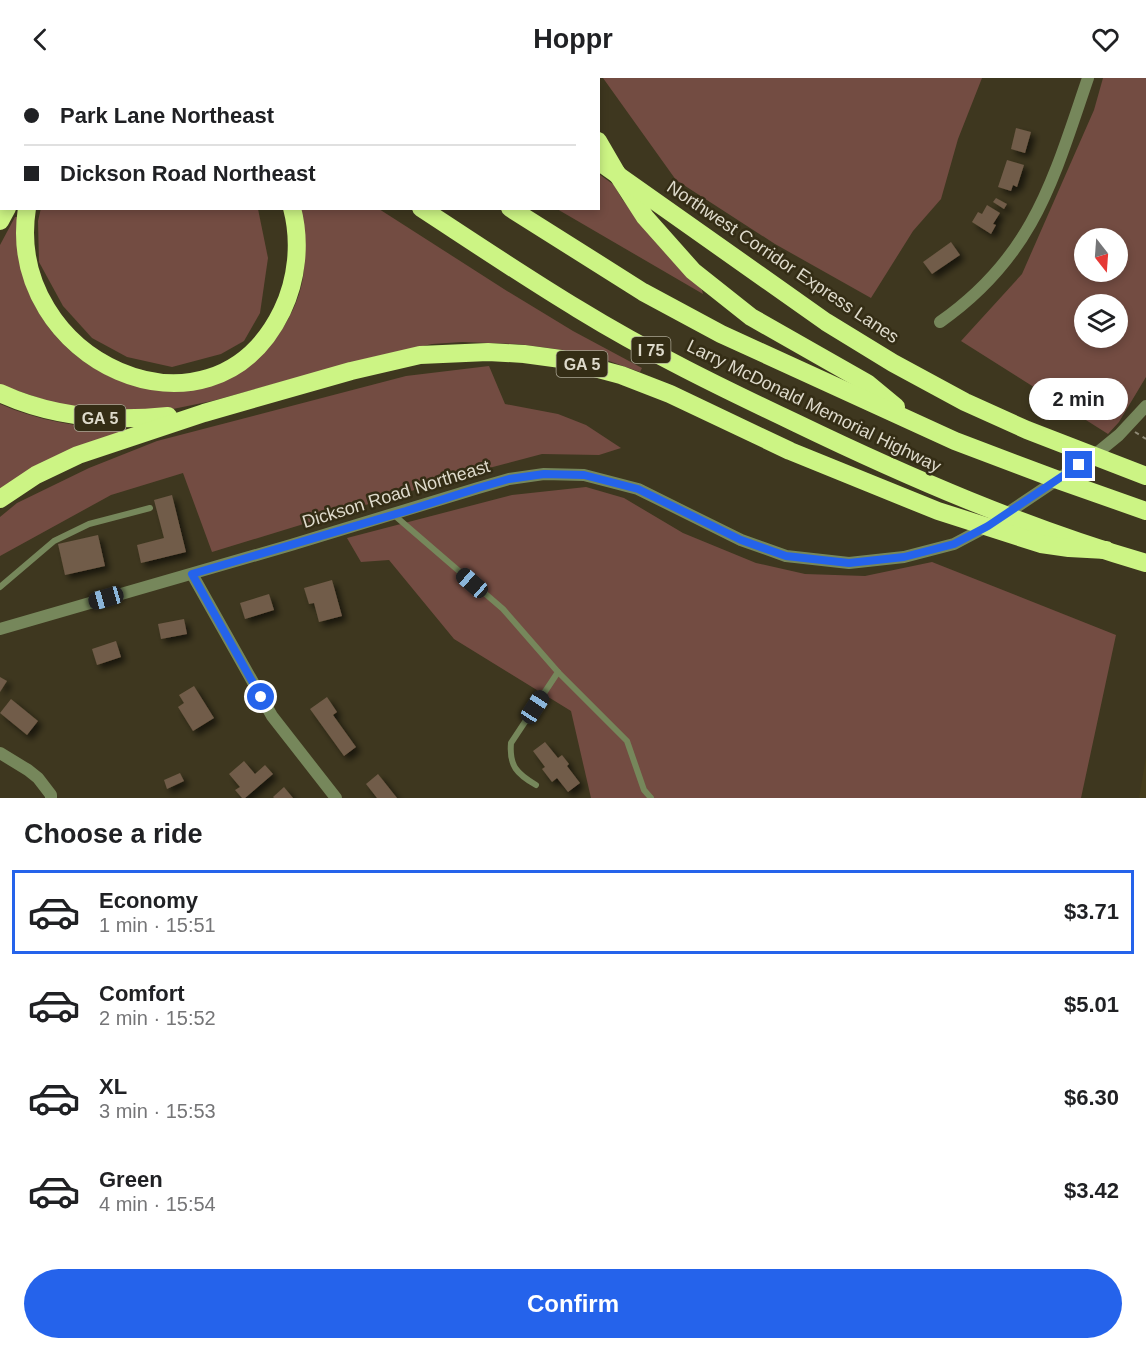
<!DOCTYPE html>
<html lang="en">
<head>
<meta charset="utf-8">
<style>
	:root { --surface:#fff; --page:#f2f2f2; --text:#202124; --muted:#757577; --line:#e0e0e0; --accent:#2563eb }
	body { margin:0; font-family:Arial,sans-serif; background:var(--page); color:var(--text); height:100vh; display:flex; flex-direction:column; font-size:22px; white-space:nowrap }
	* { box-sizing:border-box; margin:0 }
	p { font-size:20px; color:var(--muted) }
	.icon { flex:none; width:33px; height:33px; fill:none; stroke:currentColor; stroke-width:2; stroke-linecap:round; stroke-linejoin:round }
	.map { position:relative; height:720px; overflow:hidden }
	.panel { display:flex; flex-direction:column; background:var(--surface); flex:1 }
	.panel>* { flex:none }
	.hud { position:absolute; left:0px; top:0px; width:600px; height:132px; box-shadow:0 3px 9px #0003; display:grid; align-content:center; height:132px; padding:0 24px; background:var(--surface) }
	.needle { width:39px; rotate:163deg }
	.buttons { position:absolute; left:1074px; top:150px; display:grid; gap:12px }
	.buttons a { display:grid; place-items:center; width:54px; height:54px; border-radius:50%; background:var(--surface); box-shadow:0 3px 9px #0003; font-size:30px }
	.end { position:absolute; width:27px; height:27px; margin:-14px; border:8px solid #2563eb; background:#fff; box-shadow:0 0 0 3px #fff }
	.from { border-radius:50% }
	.bubble { position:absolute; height:42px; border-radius:21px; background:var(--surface); box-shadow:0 3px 9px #0003; font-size:20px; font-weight:700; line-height:42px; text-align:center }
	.car { position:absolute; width:18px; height:36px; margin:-18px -9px; border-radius:8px; box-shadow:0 0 4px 2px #0007; background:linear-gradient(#222 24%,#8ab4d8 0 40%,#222 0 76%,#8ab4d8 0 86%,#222 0) }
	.hud b { display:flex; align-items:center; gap:21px; height:57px; font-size:22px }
	.hud b+b { border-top:2px solid var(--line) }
	.hud i { width:15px; height:15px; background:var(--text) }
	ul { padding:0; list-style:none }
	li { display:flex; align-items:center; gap:18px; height:84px; margin:0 12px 9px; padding:0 12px; border:3px solid transparent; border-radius:0px }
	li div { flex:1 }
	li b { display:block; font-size:22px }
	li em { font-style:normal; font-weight:700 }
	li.current { border-color:var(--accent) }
	li>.icon { width:54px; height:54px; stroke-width:1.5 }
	h2 { padding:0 24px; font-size:27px; line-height:72px }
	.button { display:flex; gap:12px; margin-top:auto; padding:12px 24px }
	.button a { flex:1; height:69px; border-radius:36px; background:var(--accent); color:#fff; font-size:24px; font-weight:700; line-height:69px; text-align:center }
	header { display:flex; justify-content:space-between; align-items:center; height:78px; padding:0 24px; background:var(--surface); font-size:27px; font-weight:700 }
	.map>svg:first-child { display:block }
	.built { fill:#453d1c }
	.green { fill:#734c42; fill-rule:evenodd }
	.building { fill:#715c48; filter:url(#shadow) }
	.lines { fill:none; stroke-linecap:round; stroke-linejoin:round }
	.path { stroke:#8e8975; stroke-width:2; stroke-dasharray:4.5 4.5; stroke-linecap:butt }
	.lane { stroke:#76875b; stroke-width:6 }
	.street { stroke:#76875b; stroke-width:12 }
	.highway { stroke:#ccf484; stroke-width:18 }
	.route { stroke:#2563eb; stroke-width:8 }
	.labels { text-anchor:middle; stroke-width:5; stroke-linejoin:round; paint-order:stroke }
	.shield { fill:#342d15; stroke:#aba694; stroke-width:1.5 }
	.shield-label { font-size:16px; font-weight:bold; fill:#dedacb }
	.street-label { font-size:18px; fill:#dedacb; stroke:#342d15 }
</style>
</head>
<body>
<header><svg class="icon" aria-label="back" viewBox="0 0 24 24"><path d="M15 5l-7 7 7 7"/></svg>Hoppr<svg class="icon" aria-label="heart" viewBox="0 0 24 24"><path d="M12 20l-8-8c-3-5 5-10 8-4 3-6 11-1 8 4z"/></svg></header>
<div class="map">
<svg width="1146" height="720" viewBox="0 0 1146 720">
	<defs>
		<filter id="shadow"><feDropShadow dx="4.5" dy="4.5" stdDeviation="3" flood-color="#0009"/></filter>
	</defs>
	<rect width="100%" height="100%" fill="#3e371f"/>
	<path class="built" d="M1146,679V720H1139Z"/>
	<g class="green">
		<path d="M603,0H982L958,61L941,121L913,153L871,220L775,166L676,102Z"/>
		<path d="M1103,0H1146V299L1119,344L1108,356L961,263L1022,196L1094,32ZM1084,160H1118V194H1084ZM1084,226H1118V260H1084Z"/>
		<path d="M599,96L614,107L622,121L660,169L702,212L703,216L557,131L598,130Z"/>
		<path d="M41,130L258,131L268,180L260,235L244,263L221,276L172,289L127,279L92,260L63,228L39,184L38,143Z"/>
		<path d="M300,130L379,131L507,213L573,253L642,290L640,294L609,283L563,272L518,266L462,264L432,266L365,281L212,323L168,332L69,330L0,307V167L15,139H19C18,166 19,190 29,215C70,314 207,352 276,260C291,240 303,214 304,189C306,169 303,150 300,130Z"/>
		<path d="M489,288L505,326L558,336L586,347L621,370L599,377L542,376L470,395L212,474L183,395L111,417L0,478V439L17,425L89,390L157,363L406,298Z"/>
		<path d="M0,326C39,343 84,351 126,350V356L0,413Z"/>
		<path d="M586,409L624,420L683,455L756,485L805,496L865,498L932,484L1116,557L1081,720H591L571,633L454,561L389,482L361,484L347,460L512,417Z"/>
	</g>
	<g class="building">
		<path d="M1016,50L1031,54L1025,75L1011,71Z"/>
		<path d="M1007,82L1024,87L1017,109L1013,107L1011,113L998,109Z"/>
		<path d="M996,120L1007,126L1004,131L993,124Z"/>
		<path d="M987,127L1000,135L993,146L996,147L991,156L972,144L978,134L982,136Z"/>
		<path d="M951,164L960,177L932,196L923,184Z"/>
		<path d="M172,417L186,474L141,485L137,467L164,460L154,422Z"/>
		<path d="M98,457L105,488L65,497L58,466Z"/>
		<path d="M332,502L342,538L319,544L314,525L309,526L304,510Z"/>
		<path d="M269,516L274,532L245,541L240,525Z"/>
		<path d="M184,541L187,556L161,561L158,546Z"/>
		<path d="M116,563L121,579L97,587L92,571Z"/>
		<path d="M0,599L7,603L0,614Z"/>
		<path d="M194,608L214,640L193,653L178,629L184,625L179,617Z"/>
		<path d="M327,619L337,634L333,637L356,669L344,678L310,631Z"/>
		<path d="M11,621L38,643L27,657L0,635Z"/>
		<path d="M545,664L558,680L562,677L569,686L567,688L580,705L568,714L557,700L552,704L542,691L545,689L533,673Z"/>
		<path d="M244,683L255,696L265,687L273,696L245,720H242L235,712L240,709L229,696Z"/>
		<path d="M180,695L184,703L167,711L164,702Z"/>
		<path d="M378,696L397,720H377L366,706Z"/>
		<path d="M284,709L293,720H274L273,719Z"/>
	</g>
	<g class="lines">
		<path class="path" d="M1135,354L1146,361"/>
		<g class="lane">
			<path d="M394,437L503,531L558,594L627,663L644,712L651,720"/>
			<path d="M0,509L54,463L89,446L150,430"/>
			<path d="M536,707C517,696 509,688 511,665L558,594"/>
		</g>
		<g class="street">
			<path d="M940,244C1034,178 1053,102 1088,0"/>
			<path d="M192,496L272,638L336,720"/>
			<path d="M0,551L291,467L478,410L509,401L544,396L584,397L638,411L741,462L786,478L849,485L904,479L954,466L988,448L1097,375L1119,357L1146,328"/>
			<path d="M0,675L28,692L38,700L51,717V720"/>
		</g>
		<g class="highway">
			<path d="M180,0L181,2"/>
			<path d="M217,0L220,2"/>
			<path d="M312,0L314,2"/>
			<path d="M355,0L357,2"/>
			<path d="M483,0L485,2"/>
			<path d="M573,0V2"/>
			<path d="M26,2L27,0"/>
			<path d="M79,2L80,0"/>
			<path d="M0,51L2,48"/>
			<path d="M598,63L616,94L645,139L693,193L751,239L867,305L896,329"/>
			<path d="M598,83L826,244L893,285L965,324L1027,352L1146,398"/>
			<path d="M27,130C3,282 211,379 282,233C297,202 301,164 292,130"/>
			<path d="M421,130C473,164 525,199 578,231C648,274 722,310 796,345C910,400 1024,449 1146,485"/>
			<path d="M510,130L643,214L721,256L955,363L1061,403L1146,433"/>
			<path d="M0,143L7,130"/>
			<path d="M0,315C52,339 111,344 168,338"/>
			<path d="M0,421L36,397L78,377L204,335L351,293L420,277L488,274L524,276L561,281L621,297L670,316L790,373L938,433L1041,466L1069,470L1106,472"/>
		</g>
	</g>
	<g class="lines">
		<path class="route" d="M261,619L192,496L406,433L478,410L509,401L544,396L584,397L638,411L741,462L786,478L849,485L904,479L954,466L988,448L1079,387"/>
	</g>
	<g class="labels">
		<g class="shield">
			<rect x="631.5" y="259" width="39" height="26" rx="4.5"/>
			<rect x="556.5" y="273" width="51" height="26" rx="4.5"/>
			<rect x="74.5" y="327" width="51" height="26" rx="4.5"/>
		</g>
		<g class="shield-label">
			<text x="651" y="278">I 75</text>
			<text x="582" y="292">GA 5</text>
			<text x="100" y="346">GA 5</text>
		</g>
		<g class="street-label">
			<text transform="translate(783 184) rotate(34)" y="6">Northwest Corridor Express Lanes</text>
			<text transform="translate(814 328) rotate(26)" y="6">Larry McDonald Memorial Highway</text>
			<text transform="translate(396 416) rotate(-17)" y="6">Dickson Road Northeast</text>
		</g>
	</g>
</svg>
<div class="buttons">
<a><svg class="needle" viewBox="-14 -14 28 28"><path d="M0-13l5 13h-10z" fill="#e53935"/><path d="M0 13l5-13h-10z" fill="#757577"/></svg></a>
<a><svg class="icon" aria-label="layers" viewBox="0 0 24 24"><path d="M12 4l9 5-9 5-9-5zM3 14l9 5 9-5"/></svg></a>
</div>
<i class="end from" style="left:261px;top:619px"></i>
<i class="end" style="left:1079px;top:387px"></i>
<div class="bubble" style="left:1029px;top:300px;width:99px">2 min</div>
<i class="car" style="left:472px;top:505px;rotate:311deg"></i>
<i class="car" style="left:106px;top:520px;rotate:254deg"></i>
<i class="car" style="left:535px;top:629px;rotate:33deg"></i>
<div class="hud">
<b><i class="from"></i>Park Lane Northeast</b>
<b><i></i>Dickson Road Northeast</b>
</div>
</div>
<section class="panel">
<h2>Choose a ride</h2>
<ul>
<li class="current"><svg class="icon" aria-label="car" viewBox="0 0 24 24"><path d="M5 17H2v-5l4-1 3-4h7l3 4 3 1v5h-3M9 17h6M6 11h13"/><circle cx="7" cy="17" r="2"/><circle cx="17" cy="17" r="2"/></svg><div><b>Economy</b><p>1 min · 15:51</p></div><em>$3.71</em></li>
<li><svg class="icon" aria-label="car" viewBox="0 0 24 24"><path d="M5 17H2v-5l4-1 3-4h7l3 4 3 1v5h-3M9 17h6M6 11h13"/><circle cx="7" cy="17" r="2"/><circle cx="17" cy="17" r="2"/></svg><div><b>Comfort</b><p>2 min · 15:52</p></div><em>$5.01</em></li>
<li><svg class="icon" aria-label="car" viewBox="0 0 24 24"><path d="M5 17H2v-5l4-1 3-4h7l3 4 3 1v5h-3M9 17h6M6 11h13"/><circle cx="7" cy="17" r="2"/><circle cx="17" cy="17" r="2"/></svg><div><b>XL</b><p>3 min · 15:53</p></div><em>$6.30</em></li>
<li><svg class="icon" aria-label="car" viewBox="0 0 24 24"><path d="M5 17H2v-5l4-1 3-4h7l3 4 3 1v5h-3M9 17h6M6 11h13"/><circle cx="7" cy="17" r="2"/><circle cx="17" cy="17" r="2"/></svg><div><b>Green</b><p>4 min · 15:54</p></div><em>$3.42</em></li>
</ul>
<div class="button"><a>Confirm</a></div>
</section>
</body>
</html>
